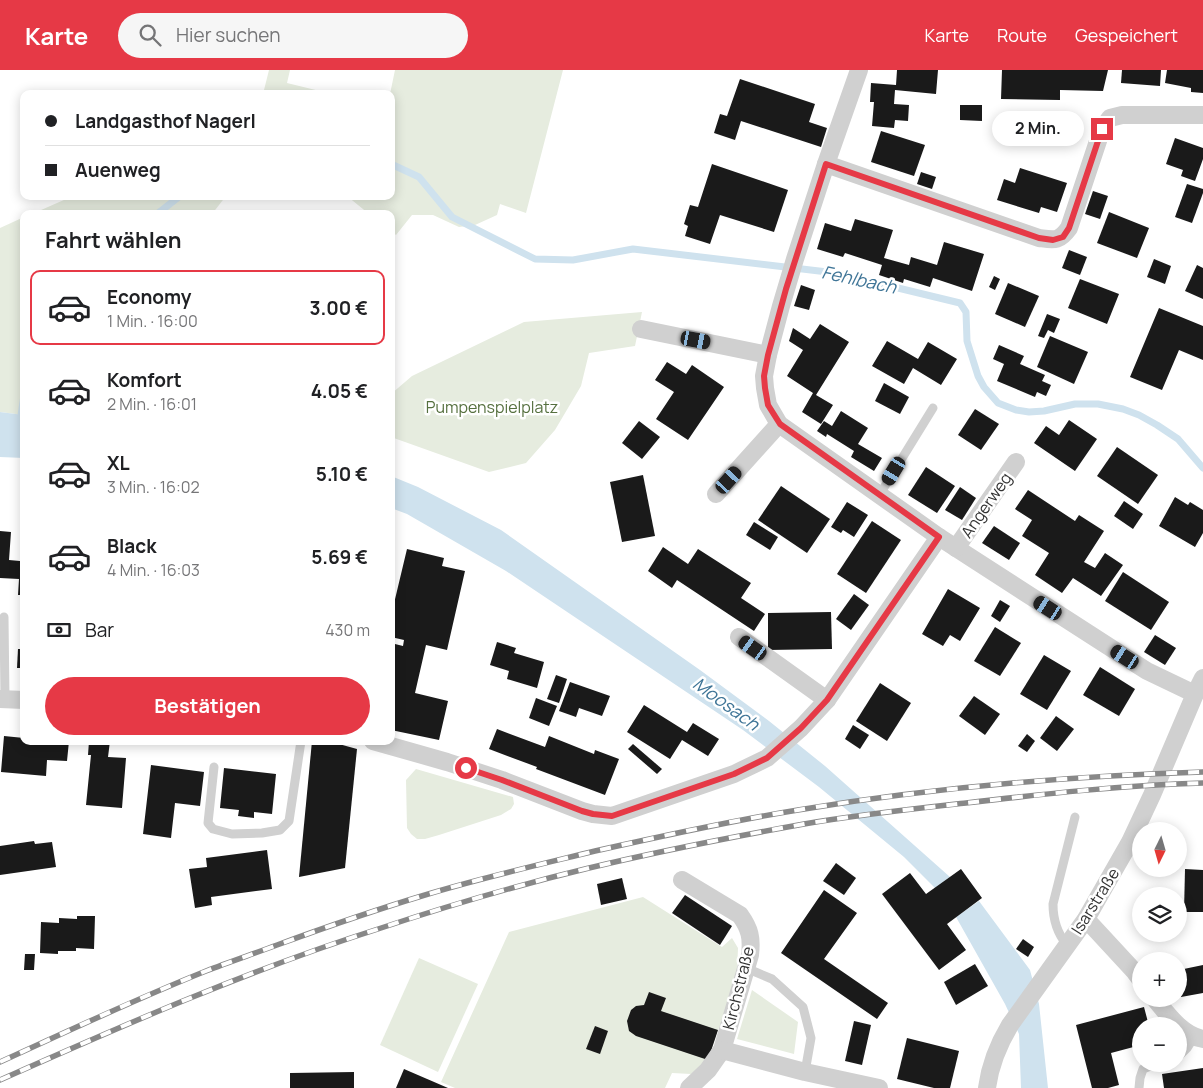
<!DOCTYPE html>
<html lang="de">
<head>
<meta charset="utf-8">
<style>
	:root { --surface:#fff; --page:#f6f6f6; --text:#202124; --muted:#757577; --line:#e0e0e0; --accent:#e63946 }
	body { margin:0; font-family:Manrope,sans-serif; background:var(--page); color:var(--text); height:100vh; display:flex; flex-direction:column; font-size:19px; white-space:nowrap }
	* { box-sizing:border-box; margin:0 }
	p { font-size:16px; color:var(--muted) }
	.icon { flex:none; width:28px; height:28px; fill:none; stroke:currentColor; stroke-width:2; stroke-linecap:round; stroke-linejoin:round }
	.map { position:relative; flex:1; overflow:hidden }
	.drawer { position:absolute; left:20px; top:140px; width:375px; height:535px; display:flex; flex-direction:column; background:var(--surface); border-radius:10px; box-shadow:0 2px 12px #0003 }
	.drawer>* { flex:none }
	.top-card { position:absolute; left:20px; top:20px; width:375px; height:110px; border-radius:10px; box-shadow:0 2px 12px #0003; display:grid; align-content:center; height:110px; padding:0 25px; background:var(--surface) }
	.needle { width:32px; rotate:185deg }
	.fabs { position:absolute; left:1132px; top:752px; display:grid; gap:10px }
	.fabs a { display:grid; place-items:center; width:55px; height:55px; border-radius:50%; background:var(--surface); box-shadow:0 2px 12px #0003; font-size:25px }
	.end { position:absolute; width:22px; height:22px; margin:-11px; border:6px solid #e63946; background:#fff; box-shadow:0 0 0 2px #fff }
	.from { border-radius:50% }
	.bubble { position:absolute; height:35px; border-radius:18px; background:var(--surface); box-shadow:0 2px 12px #0003; font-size:16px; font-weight:700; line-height:35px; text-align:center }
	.car { position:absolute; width:15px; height:30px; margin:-15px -8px; border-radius:6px; box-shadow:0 0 4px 1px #0007; background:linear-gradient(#222 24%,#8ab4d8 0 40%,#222 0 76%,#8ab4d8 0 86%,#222 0) }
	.top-card b { display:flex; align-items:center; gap:18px; height:48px; font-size:19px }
	.top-card b+b { border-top:1px solid var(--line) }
	.top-card i { width:12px; height:12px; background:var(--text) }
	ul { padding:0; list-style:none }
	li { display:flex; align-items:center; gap:15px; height:75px; margin:0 10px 8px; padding:0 15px; border:2px solid transparent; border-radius:10px }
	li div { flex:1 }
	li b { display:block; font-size:19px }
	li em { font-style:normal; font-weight:700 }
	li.current { border-color:var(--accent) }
	li>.icon { width:45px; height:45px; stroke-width:1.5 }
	h2 { padding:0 25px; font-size:22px; line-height:60px }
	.pay { display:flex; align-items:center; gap:12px; height:55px; padding:0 25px; font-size:19px }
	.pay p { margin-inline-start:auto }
	.primary-button { display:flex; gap:10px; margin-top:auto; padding:10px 25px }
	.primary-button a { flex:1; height:58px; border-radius:30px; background:var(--accent); color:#fff; font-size:20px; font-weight:700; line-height:58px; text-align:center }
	header { display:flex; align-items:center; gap:30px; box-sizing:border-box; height:70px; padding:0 25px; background:var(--accent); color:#fff }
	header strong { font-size:24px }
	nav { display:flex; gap:28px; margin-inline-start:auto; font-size:18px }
	.search { width:350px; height:45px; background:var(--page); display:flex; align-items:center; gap:12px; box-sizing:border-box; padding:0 18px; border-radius:28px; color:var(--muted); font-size:19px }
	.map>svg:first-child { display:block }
	.green { fill:#e6ecdf }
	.water { fill:#cfe2ee }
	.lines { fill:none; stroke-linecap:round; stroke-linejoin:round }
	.stream { stroke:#cfe2ee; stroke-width:7 }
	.building { fill:#1a1a1a }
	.lane { stroke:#d0d0d0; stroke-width:9 }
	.street { stroke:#d0d0d0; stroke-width:18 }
	.rail-casing { stroke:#888; stroke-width:5.5 }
	.rail { stroke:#fff; stroke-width:4; stroke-dasharray:11; stroke-linecap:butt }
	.route { stroke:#e63946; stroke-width:6 }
	.labels { text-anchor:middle; stroke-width:5; stroke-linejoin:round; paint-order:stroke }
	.park-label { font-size:16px; fill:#56703f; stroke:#fff }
	.street-label { font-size:16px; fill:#333; stroke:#fff }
	.water-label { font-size:18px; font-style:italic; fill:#3f7597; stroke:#fff }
</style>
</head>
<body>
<header>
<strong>Karte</strong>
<div class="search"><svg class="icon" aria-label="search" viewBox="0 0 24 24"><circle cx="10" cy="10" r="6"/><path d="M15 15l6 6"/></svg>Hier suchen</div>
<nav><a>Karte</a><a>Route</a><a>Gespeichert</a></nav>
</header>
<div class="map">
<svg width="1203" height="1018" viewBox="0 0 1203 1018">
	<rect width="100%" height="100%" fill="#fff"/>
	<g class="green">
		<path d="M269,0H290L287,13L332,24H263Z"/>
		<path d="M395,0H563L526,143L500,134L497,145L475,155L459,157L433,145H412L396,165L391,161V144H369L347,126H391V24H390Z"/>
		<path d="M73,126H226L212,144H32Z"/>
		<path d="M24,147V345L0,342V158Z"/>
		<path d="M642,242L635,276L589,283L581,316L555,360L526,393L489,402L391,367V324L412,306L524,252Z"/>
		<path d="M416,699L513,727L514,734L511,739L501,745L439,765L425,769H417L411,764L407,758L406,710Z"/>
		<path d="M643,827L722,877L732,868L738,878L737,901L731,932L718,960L708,990L691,1004L672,1003L665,1018H455L441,1012L509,862Z"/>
		<path d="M419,888L478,914L438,1002L380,975Z"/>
		<path d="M752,920L798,952L794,984L737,969Z"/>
	</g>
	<g class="water">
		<path d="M0,342L24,345V388L0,387Z"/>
		<path d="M391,406L418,417L501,460L700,600L769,651L825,696L950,807L935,818L904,787L819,717L743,660L506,501L407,444L391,438Z"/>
		<path d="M979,831L1030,900L1039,934L1048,1018H1021L1019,964L1005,934L956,847Z"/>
	</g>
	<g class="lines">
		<g class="stream">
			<path d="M391,94L419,107L452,147L535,189L573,190L633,179L836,203L960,233L966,242L967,271L978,306L984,317L998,333L1016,340L1029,342L1044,341L1075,334H1098L1123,339L1139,345L1157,355L1178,369L1203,398"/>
			<path d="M157,144L180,126"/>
			<path d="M20,352L24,325"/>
		</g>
	</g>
	<g class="building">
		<path d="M897,0H938L936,24L895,20L894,34L909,35L908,51L895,50L894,58L872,56L874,32H870L871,13L896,15Z"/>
		<path d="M1002,0H1108L1103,21L1060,20V30L1001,29Z"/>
		<path d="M1122,0H1161L1160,16L1121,13Z"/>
		<path d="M1167,0H1203V23L1191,22V18L1165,13Z"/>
		<path d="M740,9L815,34L809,52L827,58L821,77L741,51L735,70L714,63L720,44L727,46Z"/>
		<path d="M960,35H982V51L960,50Z"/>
		<path d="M881,61L925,75L914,106L871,92Z"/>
		<path d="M1175,68L1203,78V89L1195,111L1181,106L1183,100L1166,94Z"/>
		<path d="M712,94L788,120L774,162L720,145L710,174L685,166L688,156L684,154L690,135L698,137Z"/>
		<path d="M1020,98L1067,113L1057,142L1041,137L1039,143L997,130L1004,109L1015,113Z"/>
		<path d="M921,102L936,107L932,119L917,114Z"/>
		<path d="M1187,114L1203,119V123L1192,153L1175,147Z"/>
		<path d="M1093,121L1108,126L1100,149L1085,144Z"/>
		<path d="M1109,142L1149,158L1137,188L1097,173Z"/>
		<path d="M855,149L893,160L884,188L909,195L911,187L937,195L944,172L984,184L972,221L933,208L930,217L904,209L903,213L879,205L882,195L845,183L843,187L817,179L825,153L851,161Z"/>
		<path d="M1069,180L1087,187L1080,205L1062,198Z"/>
		<path d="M1154,189L1171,196L1165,214L1147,207Z"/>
		<path d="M1197,195L1203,198V229L1185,221Z"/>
		<path d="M994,206L1000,209L995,220L989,217Z"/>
		<path d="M1080,209L1119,224L1107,254L1068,238Z"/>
		<path d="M1008,213L1039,226L1025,257L995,244Z"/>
		<path d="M801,215L815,220L809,240L794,236Z"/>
		<path d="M1159,238L1203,256V290L1179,280L1162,320L1130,307Z"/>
		<path d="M1047,244L1060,249L1054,263L1048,260L1044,268L1038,266Z"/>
		<path d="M820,254L849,272L816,325L833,335L821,354L802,342L813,323L787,306L803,280L789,271L793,258L810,269Z"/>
		<path d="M1050,266L1088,282L1074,314L1037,297Z"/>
		<path d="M887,271L918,289L928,272L957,289L941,315L913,298L904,314L872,296Z"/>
		<path d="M999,275L1024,286L1020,294L1045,305L1042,311L1051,315L1046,326L1037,322L1035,327L997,311L1004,294L993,289Z"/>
		<path d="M667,292L686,304L692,295L724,317L688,370L656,349L674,322L655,310Z"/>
		<path d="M884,313L909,327L900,344L875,331Z"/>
		<path d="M975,339L999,354L981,380L958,365Z"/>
		<path d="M841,341L868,358L858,374L882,388L874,401L851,387L854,381L827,364L826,367L817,361L824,351L832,356Z"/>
		<path d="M1069,350L1097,369L1075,401L1034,373L1046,356L1059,365Z"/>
		<path d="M639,351L660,367L642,389L622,373Z"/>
		<path d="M1117,377L1158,405L1138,434L1097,406Z"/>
		<path d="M926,397L955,416L937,443L908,425Z"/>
		<path d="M643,405L655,466L622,472L610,412Z"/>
		<path d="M781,416L830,449L807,483L758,450Z"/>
		<path d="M960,417L976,428L962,450L945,440Z"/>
		<path d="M1028,420L1075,451L1079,445L1104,461L1084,492L1095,498L1105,483L1123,495L1101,526L1073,508L1062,523L1035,505L1049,483L1022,466L1032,450L1015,439Z"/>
		<path d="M1175,427L1188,435L1190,432L1203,440V463L1195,477L1159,456Z"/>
		<path d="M1124,431L1143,444L1133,459L1114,446Z"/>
		<path d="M847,432L868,445L854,467L843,460L841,463L831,457Z"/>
		<path d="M872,451L901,470L866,523L837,504Z"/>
		<path d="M754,452L778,467L770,480L746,465Z"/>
		<path d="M994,456L1020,473L1009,490L982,473Z"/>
		<path d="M0,461L11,462L9,490L20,491V499L24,500V525H18L19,509L0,508Z"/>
		<path d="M663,477L688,494L698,479L751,513L741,528L765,544L754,561L677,510L672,518L648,501Z"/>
		<path d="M407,479L444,488L442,496L465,501L447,580L426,575L415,623L448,631L439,670L391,660V573L403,576L404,570L391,567V546Z"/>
		<path d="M1123,502L1169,532L1151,560L1105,531Z"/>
		<path d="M948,519L980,538L960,571L950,565L943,576L922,564Z"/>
		<path d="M854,524L869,535L851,560L836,549Z"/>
		<path d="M1000,530L1010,536L1000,552L991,546Z"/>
		<path d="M831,542L832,579L768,580V543Z"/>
		<path d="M995,557L1021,573L1000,606L974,591Z"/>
		<path d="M1155,565L1176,578L1165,595L1144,582Z"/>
		<path d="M497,572L516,578L514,583L544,592L537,618L507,609L509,601L490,595Z"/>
		<path d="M18,579H24V598H17Z"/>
		<path d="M1044,585L1071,601L1047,640L1020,624Z"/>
		<path d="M1100,597L1135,619L1119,646L1083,625Z"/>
		<path d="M556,605L567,609L559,633L547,629Z"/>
		<path d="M570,612L610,626L602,646L579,638L576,647L559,641Z"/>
		<path d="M880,613L911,633L887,671L856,651Z"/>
		<path d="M974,626L1000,644L985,665L959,646Z"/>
		<path d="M536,628L557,636L549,656L529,648Z"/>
		<path d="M644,635L687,662L693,653L719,669L708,686L682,670L670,689L627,662Z"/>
		<path d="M1056,646L1074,659L1057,681L1040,668Z"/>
		<path d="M853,655L869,665L860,679L845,669Z"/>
		<path d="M497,659L545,677L549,666L594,684L595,680L619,689L605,725L536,699L537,697L489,679Z"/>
		<path d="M1027,664L1035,671L1027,682L1018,676Z"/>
		<path d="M4,666L24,668V671H69L67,691L47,690L46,706L1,702Z"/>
		<path d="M89,671H110L108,687L126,688L122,738L86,735L91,685H88Z"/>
		<path d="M312,671H328L357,679L345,798L299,807Z"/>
		<path d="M633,674L662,699L657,704L628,679Z"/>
		<path d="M151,695L204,702L200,736L175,733L171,768L143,764Z"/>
		<path d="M224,698L276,704L272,744L254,742V748L238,746L239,740L220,738Z"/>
		<path d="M34,771L35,774L52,772L56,797L0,805V776Z"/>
		<path d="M267,780L272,819L211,827L212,835L195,838L189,799L207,797L206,788Z"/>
		<path d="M836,793L856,808L844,825L823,811Z"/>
		<path d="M961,799L982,828L947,854L966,880L939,900L882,824L910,803L926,824Z"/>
		<path d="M1185,799L1203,800V842H1184Z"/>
		<path d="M622,808L627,829L601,835L597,814Z"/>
		<path d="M824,820L857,843L824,889L888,933L877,949L781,883Z"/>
		<path d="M685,825L732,856L720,875L672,843Z"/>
		<path d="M77,846H95L94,879L76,878V881H58V884L40,883L41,852L59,853V848L77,849Z"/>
		<path d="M1023,869L1034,877L1028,887L1016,879Z"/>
		<path d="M25,884H35L34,900H24Z"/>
		<path d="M975,894L988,916L956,935L944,912Z"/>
		<path d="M1203,895V923L1181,927L1179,916V900Z"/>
		<path d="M649,922L666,928L661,941L718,960L708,990L636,966L629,961L627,951L631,940L636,936L644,935Z"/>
		<path d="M1144,937L1149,956H1141V975L1111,983L1119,1015L1108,1018H1092L1076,955Z"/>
		<path d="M854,951L871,955L862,995L845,991Z"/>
		<path d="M595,956L608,961L600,984L586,979Z"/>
		<path d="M907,968L959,981L950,1018H934L897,1009Z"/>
		<path d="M1203,998V1018H1164L1162,1004Z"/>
		<path d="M404,999L448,1018H396Z"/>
		<path d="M354,1002V1018H290V1003Z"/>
	</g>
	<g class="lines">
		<g class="lane">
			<path d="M880,424L933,338"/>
			<path d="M4,547L5,629"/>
			<path d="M214,697L208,753L213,759L232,764L262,763L280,760L289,751L301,671"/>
			<path d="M1067,875C1057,863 1053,849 1053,834L1075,747"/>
			<path d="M746,898L772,909L803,937L811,968L805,1002"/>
			<path d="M1179,986L1187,978L1194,967"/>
			<path d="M1139,1018L1140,1008L1143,999L1155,994"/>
		</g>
		<g class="street">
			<path d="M859,0L826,94L795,189L781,236L768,285L764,306L765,318L768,335L779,354L939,467L1125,587L1147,601L1195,624"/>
			<path d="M826,94L1039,168C1054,170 1059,172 1069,158L1102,59L1110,48L1122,45H1203"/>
			<path d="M641,259L768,285"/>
			<path d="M716,424L779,354"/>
			<path d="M956,478L1016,392"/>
			<path d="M739,567L827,630"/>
			<path d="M0,629L24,630"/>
			<path d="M373,671L447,692L502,710L582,741L593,744L612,746L734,704L767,688L801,658L827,630L939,467"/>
			<path d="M682,810L740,845C750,859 752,868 750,885L722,980L708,1000L689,1018"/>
			<path d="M1086,849L1135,902L1141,910"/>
			<path d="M1155,929C1168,945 1182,965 1203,969"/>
			<path d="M722,980L805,1002L879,1018"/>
			<path d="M987,1018C990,995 998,975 1010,955L1086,849L1130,772L1152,725L1195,624L1203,608"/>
		</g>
		<defs>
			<g id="rail">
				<path d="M0,992C68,961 136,929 206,901C229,892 253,884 277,875C326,857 375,840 425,825C481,808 538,795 595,781C662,766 730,751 798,740C931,718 1068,706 1203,702"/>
				<path d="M0,1010C124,955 249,900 378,859C447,836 518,815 589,798C660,781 732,767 804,754C857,745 912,739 966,733C1044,724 1124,715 1203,713"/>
			</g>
		</defs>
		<use href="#rail" class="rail-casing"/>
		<use href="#rail" class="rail"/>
	</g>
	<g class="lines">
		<path class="route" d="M466,698L502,710L582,741L593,744L612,746L734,704L767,688L801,658L827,630L939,467L780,354L768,335L765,318L764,306L768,285L786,219L826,94L1039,168L1053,170L1063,167L1069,158L1102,59"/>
	</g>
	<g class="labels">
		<g class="park-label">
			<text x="492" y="343">Pumpenspielplatz</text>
		</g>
		<g class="street-label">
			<text transform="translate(986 435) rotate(-55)" y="6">Angerweg</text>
			<text transform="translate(1095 831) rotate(-58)" y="6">Isarstraße</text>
			<text transform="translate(738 918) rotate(-76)" y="6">Kirchstraße</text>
		</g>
		<g class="water-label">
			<text transform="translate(859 210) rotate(12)" y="6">Fehlbach</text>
			<text transform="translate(726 634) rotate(36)" y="6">Moosach</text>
		</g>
	</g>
</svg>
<div class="fabs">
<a><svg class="needle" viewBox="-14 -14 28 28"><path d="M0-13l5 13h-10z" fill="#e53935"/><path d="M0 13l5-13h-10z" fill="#757577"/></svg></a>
<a><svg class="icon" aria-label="layers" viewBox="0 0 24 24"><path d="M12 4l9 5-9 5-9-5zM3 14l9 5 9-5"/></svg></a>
<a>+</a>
<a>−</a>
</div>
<i class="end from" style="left:466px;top:698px"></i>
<i class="end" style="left:1102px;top:59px"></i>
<div class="bubble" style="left:992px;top:41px;width:92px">2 Min.</div>
<i class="car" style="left:696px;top:270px;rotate:101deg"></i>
<i class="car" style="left:894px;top:401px;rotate:211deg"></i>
<i class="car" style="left:729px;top:410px;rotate:42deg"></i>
<i class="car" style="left:1048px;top:538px;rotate:303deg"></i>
<i class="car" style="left:753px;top:578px;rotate:305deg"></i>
<i class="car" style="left:1125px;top:587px;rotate:303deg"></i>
<div class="top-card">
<b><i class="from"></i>Landgasthof Nagerl</b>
<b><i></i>Auenweg</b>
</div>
<section class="drawer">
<h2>Fahrt wählen</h2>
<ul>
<li class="current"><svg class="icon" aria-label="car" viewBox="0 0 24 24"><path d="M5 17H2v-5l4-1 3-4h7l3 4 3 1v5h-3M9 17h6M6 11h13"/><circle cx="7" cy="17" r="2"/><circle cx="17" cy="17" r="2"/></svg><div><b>Economy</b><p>1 Min. · 16:00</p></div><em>3.00 €</em></li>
<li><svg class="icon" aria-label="car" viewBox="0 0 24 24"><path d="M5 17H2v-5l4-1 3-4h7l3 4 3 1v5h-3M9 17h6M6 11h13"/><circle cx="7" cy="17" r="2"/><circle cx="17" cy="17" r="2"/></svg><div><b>Komfort</b><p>2 Min. · 16:01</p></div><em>4.05 €</em></li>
<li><svg class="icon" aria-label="car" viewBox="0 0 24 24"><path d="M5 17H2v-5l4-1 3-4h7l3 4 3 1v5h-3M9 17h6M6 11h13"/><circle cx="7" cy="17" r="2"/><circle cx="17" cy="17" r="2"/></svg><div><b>XL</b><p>3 Min. · 16:02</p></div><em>5.10 €</em></li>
<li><svg class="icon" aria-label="car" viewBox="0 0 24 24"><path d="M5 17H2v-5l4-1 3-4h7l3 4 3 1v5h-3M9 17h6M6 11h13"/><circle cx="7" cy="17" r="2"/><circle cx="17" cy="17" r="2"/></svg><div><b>Black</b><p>4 Min. · 16:03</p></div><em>5.69 €</em></li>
</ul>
<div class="pay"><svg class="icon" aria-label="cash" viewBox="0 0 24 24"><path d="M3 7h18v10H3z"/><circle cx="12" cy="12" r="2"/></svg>Bar<p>430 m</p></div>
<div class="primary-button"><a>Bestätigen</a></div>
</section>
</div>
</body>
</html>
